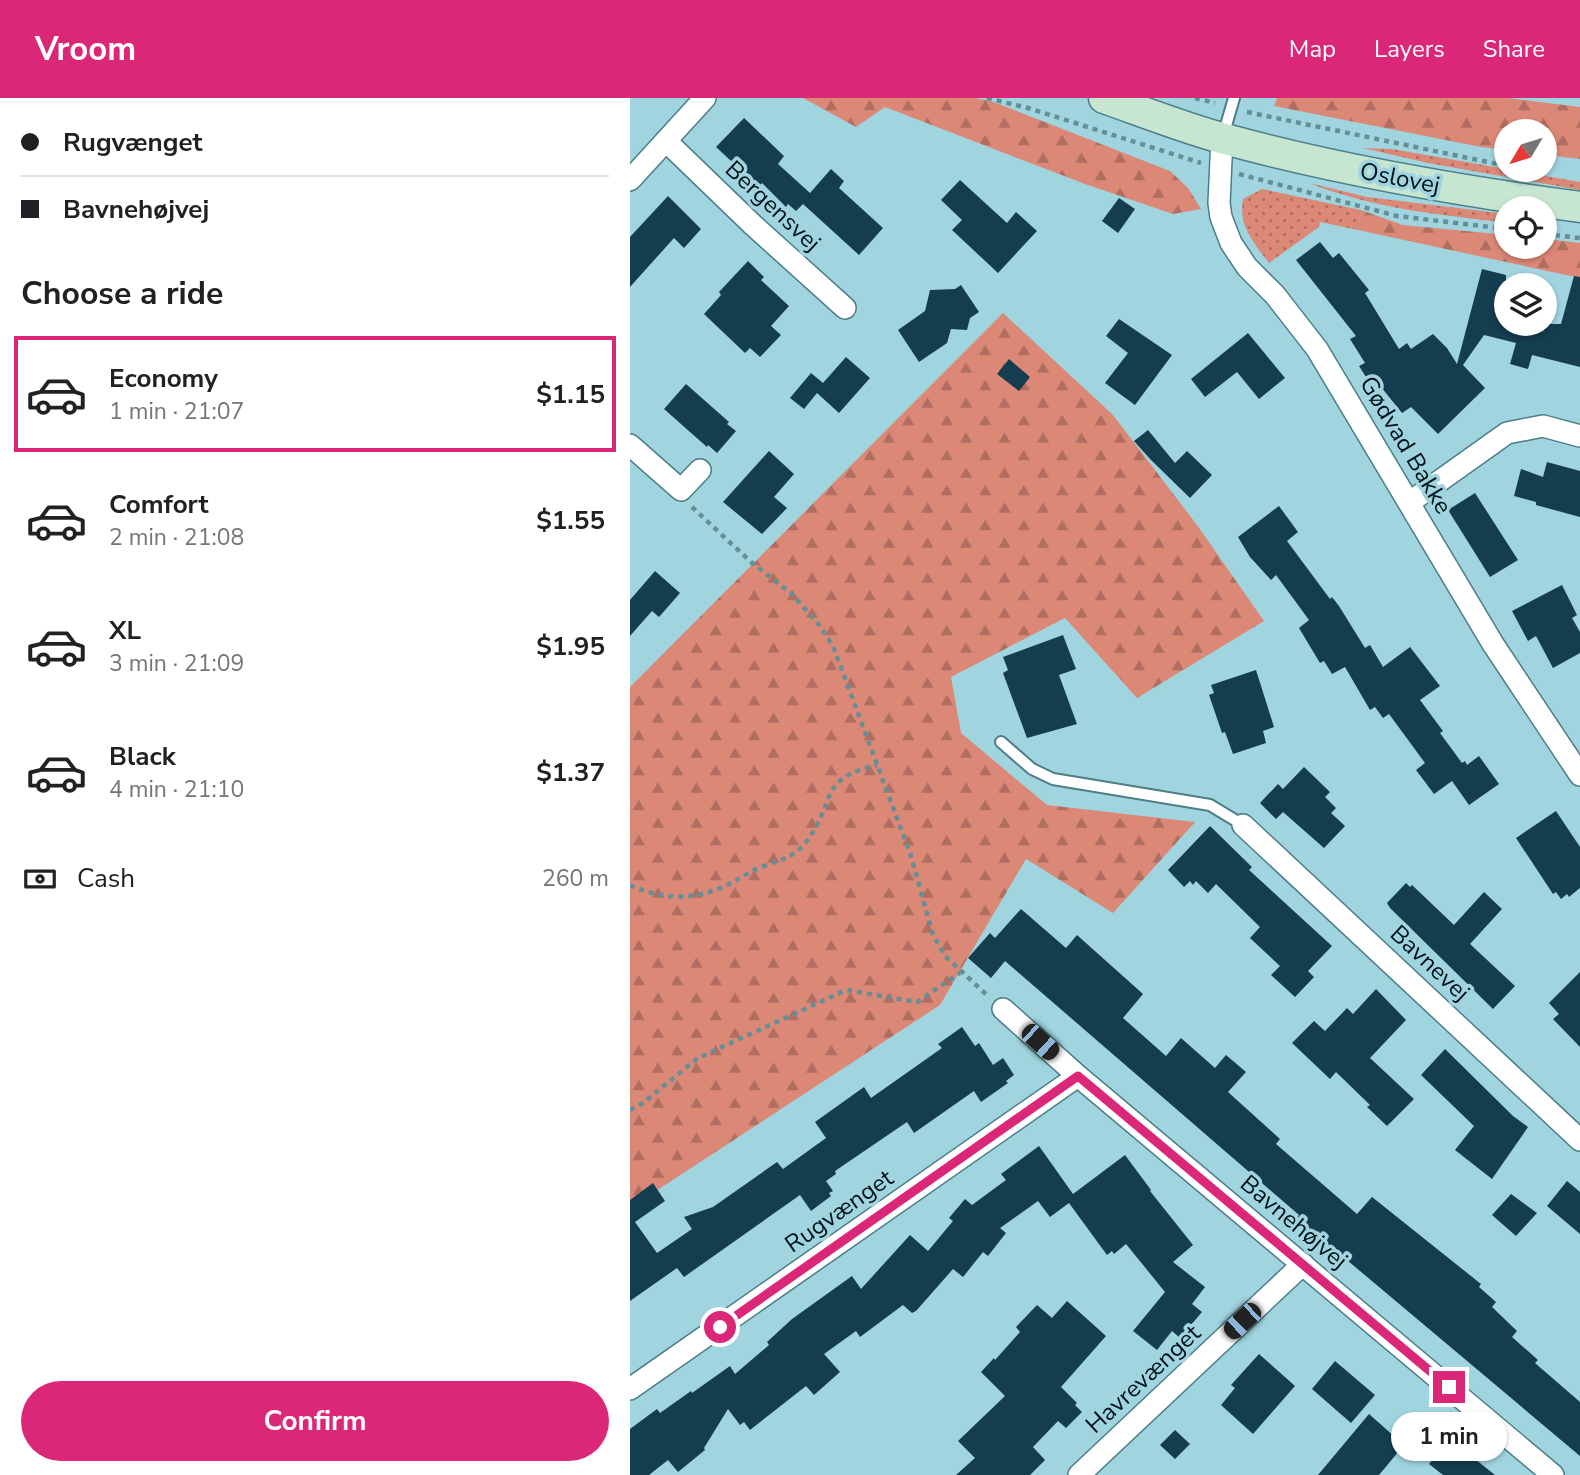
<!DOCTYPE html>
<html lang="en">
<head>
<meta charset="utf-8">
<style>
	:root { --surface:#fff; --page:#f6f6f6; --text:#202124; --muted:#757577; --line:#e0e0e0; --accent:#db2777 }
	body { margin:0; font-family:"Nunito Sans",sans-serif; background:var(--page); color:var(--text); height:100vh; display:flex; flex-direction:column; font-size:26px; white-space:nowrap }
	* { box-sizing:border-box; margin:0 }
	p { font-size:23px; color:var(--muted) }
	.icon { flex:none; width:38px; height:38px; fill:none; stroke:currentColor; stroke-width:2; stroke-linecap:round; stroke-linejoin:round }
	.map { position:relative; flex:1; overflow:hidden }
	.drawer { display:flex; flex-direction:column; background:var(--surface); width:630px }
	.drawer>* { flex:none }
	.banner { display:grid; align-content:center; height:154px; padding:0 21px; background:var(--surface) }
	.needle { width:46px; rotate:232deg }
	.controls { position:absolute; left:864px; top:21px; display:grid; gap:14px }
	.controls a { display:grid; place-items:center; width:63px; height:63px; border-radius:50%; background:var(--surface); box-shadow:0 2px 5px #0004; font-size:35px }
	.end { position:absolute; width:32px; height:32px; margin:-16px; border:9px solid #db2777; background:#fff; box-shadow:0 0 0 4px #fff }
	.from { border-radius:50% }
	.bubble { position:absolute; height:49px; border-radius:24px; background:var(--surface); box-shadow:0 2px 5px #0004; font-size:23px; font-weight:700; line-height:49px; text-align:center }
	.car { position:absolute; width:21px; height:42px; margin:-21px -10px; border-radius:9px; box-shadow:0 0 5px 2px #0007; background:linear-gradient(#222 24%,#8ab4d8 0 40%,#222 0 76%,#8ab4d8 0 86%,#222 0) }
	.banner b { display:flex; align-items:center; gap:24px; height:66px; font-size:26px }
	.banner b+b { border-top:2px solid var(--line) }
	.banner i { width:18px; height:18px; background:var(--text) }
	ul { padding:0; list-style:none }
	li { display:flex; align-items:center; gap:21px; height:116px; margin:0 14px 10px; padding:0 7px; border:4px solid transparent; border-radius:0px }
	li div { flex:1 }
	li b { display:block; font-size:26px }
	li em { font-style:normal; font-weight:700 }
	li.selected { border-color:var(--accent) }
	li>.icon { width:63px; height:63px; stroke-width:1.5 }
	h2 { padding:0 21px; font-size:32px; line-height:84px }
	.pay { display:flex; align-items:center; gap:18px; height:77px; padding:0 21px; font-size:26px }
	.pay p { margin-inline-start:auto }
	.primary-button { display:flex; gap:14px; margin-top:auto; padding:14px 21px }
	.primary-button a { flex:1; height:80px; border-radius:42px; background:var(--accent); color:#fff; font-size:28px; font-weight:700; line-height:80px; text-align:center }
	header { display:flex; align-items:center; gap:42px; box-sizing:border-box; height:98px; padding:0 35px; background:var(--accent); color:#fff }
	header strong { font-size:33px }
	nav { display:flex; gap:38px; margin-inline-start:auto; font-size:24px }
	main { display:flex; flex:1; min-height:0 }
	.map>svg:first-child { display:block }
	.grass { fill:url(#grass-dots) }
	.forest { fill:url(#forest-firs) }
	.building { fill:#153d50 }
	.lines { fill:none; stroke-linecap:round; stroke-linejoin:round }
	.lane-casing { stroke:#4c7e88; stroke-width:14 }
	.street-casing { stroke:#4c7e88; stroke-width:24 }
	.secondary-casing { stroke:#4c7e88; stroke-width:33 }
	.path { stroke:#668e97; stroke-width:4.5; stroke-dasharray:5 5; stroke-linecap:butt }
	.lane { stroke:#fff; stroke-width:10 }
	.street { stroke:#fff; stroke-width:21 }
	.secondary { stroke:#c6e6d2; stroke-width:30 }
	.route { stroke:#db2777; stroke-width:9 }
	.labels { text-anchor:middle; stroke-width:7; stroke-linejoin:round; paint-order:stroke }
	.street-label { font-size:24px; fill:#011318; stroke:#a0d4df }
</style>
</head>
<body>
<header>
<strong>Vroom</strong>
<nav><a>Map</a><a>Layers</a><a>Share</a></nav>
</header>
<main>
<section class="drawer">
<div class="banner">
<b><i class="from"></i>Rugvænget</b>
<b><i></i>Bavnehøjvej</b>
</div>
<h2>Choose a ride</h2>
<ul>
<li class="selected"><svg class="icon" aria-label="car" viewBox="0 0 24 24"><path d="M5 17H2v-5l4-1 3-4h7l3 4 3 1v5h-3M9 17h6M6 11h13"/><circle cx="7" cy="17" r="2"/><circle cx="17" cy="17" r="2"/></svg><div><b>Economy</b><p>1 min · 21:07</p></div><em>$1.15</em></li>
<li><svg class="icon" aria-label="car" viewBox="0 0 24 24"><path d="M5 17H2v-5l4-1 3-4h7l3 4 3 1v5h-3M9 17h6M6 11h13"/><circle cx="7" cy="17" r="2"/><circle cx="17" cy="17" r="2"/></svg><div><b>Comfort</b><p>2 min · 21:08</p></div><em>$1.55</em></li>
<li><svg class="icon" aria-label="car" viewBox="0 0 24 24"><path d="M5 17H2v-5l4-1 3-4h7l3 4 3 1v5h-3M9 17h6M6 11h13"/><circle cx="7" cy="17" r="2"/><circle cx="17" cy="17" r="2"/></svg><div><b>XL</b><p>3 min · 21:09</p></div><em>$1.95</em></li>
<li><svg class="icon" aria-label="car" viewBox="0 0 24 24"><path d="M5 17H2v-5l4-1 3-4h7l3 4 3 1v5h-3M9 17h6M6 11h13"/><circle cx="7" cy="17" r="2"/><circle cx="17" cy="17" r="2"/></svg><div><b>Black</b><p>4 min · 21:10</p></div><em>$1.37</em></li>
</ul>
<div class="pay"><svg class="icon" aria-label="cash" viewBox="0 0 24 24"><path d="M3 7h18v10H3z"/><circle cx="12" cy="12" r="2"/></svg>Cash<p>260 m</p></div>
<div class="primary-button"><a>Confirm</a></div>
</section>
<div class="map">
<svg width="950" height="1377" viewBox="0 0 950 1377">
	<defs>
		<pattern id="grass-dots" width="8" height="8" patternUnits="userSpaceOnUse" patternTransform="scale(1.75)"><rect width="8" height="8" fill="#dc8876"/><path d="M2 2h.1M6 6h.1" fill="none" stroke="#b06e60" stroke-width="1.8" stroke-linecap="round"/></pattern>
		<pattern id="forest-firs" width="22" height="20" patternUnits="userSpaceOnUse" patternTransform="scale(1.75)"><rect width="22" height="20" fill="#dc8876"/><path d="M5 1l3.5 6h-7zM16 11l3.5 6h-7z" fill="#b06e60"/></pattern>
	</defs>
	<rect width="100%" height="100%" fill="#a0d4df"/>
	<g class="grass">
		<path d="M733,50L762,51L950,84V92L798,65Z"/>
		<path d="M679,85L737,99L877,116V125C807,116 745,111 679,85Z"/>
		<path d="M632,91L731,112L728,132L690,124L689,129L639,165C624,145 608,128 613,101Z"/>
	</g>
	<g class="forest">
		<path d="M173,0H344L361,3L540,73L558,90L571,111L543,116L455,86L255,9L226,29Z"/>
		<path d="M647,0H878L950,9V61L915,57V33H877V52L851,49L644,8Z"/>
		<path d="M731,112L773,127L877,137V149H915V141L950,145V180L728,132Z"/>
		<path d="M373,215L483,317L567,427L634,523L507,600L435,520L321,579L331,635L417,707L565,724L483,815L396,761L310,907L0,1110V589Z"/>
	</g>
	<g class="building">
		<path d="M114,20L154,58L148,66L180,95L201,71L214,83L209,90L253,130L229,157L173,106L166,113L158,106L156,109L132,85L129,89L86,49Z"/>
		<path d="M330,82L377,125L386,114L407,133L368,175L322,132L332,122L311,102Z"/>
		<path d="M38,98L71,131L54,150L44,140L0,189V139Z"/>
		<path d="M489,100L505,111L488,135L472,123Z"/>
		<path d="M690,144L703,160L709,155L739,192L735,195L769,251L777,245L781,251L803,236L817,250L827,266L852,171L876,177L877,226H931L944,178L950,179V269L902,257L898,271L880,266L886,245L854,237L833,267L855,290L808,336L781,309L772,315L747,284L741,287L729,268L735,265L720,241L726,238L666,162Z"/>
		<path d="M118,163L134,179L131,182L159,208L141,228L151,237L130,259L120,250L115,255L74,216L91,197L89,194Z"/>
		<path d="M331,187L349,214L340,220L337,232L321,231L317,245L289,264L268,232L295,213L300,192L325,191Z"/>
		<path d="M489,221L542,257L505,307L475,285L498,255L476,238Z"/>
		<path d="M618,235L655,280L629,301L607,274L575,299L561,281Z"/>
		<path d="M216,259L240,280L209,315L187,295L174,311L160,300L181,275L193,285Z"/>
		<path d="M379,261L400,279L389,293L367,276Z"/>
		<path d="M56,286L99,324L97,326L106,333L87,355L78,347L77,349L34,311Z"/>
		<path d="M518,332L545,365L557,353L582,377L560,400L520,361L504,343Z"/>
		<path d="M139,353L164,376L144,399L157,410L132,436L93,404Z"/>
		<path d="M917,364L950,373V419L906,407V404L884,398L891,371L913,379Z"/>
		<path d="M845,395L888,462L860,479L818,412Z"/>
		<path d="M649,408L668,434L657,443L700,501L702,499L709,508L735,550L740,547L753,569L780,549L810,588L790,602L813,633L810,635L832,665L835,663L837,667L849,658L869,686L839,707L822,683L804,696L786,672L795,665L759,616L753,620L745,609L740,612L715,569L702,576L694,563L690,565L669,530L679,522L646,477L641,482L620,459L608,439Z"/>
		<path d="M25,473L50,495L29,519L22,513L0,538V502Z"/>
		<path d="M932,487L947,517L942,520L950,534V555L923,570L906,538L898,543L882,513Z"/>
		<path d="M433,537L446,571L429,577L447,626L397,640L373,575L378,572L373,559Z"/>
		<path d="M626,572L644,629L633,633L636,645L603,656L595,634L592,635L579,597L584,595L581,587Z"/>
		<path d="M674,669L700,694L695,699L706,710L701,715L715,728L694,750L653,714L646,721L630,705L648,686L653,691Z"/>
		<path d="M926,713L950,749V790L939,799L937,796L931,801L926,794L923,796L886,740Z"/>
		<path d="M580,728L622,769L619,772L702,848L678,873L684,879L665,899L641,877L650,868L620,840L630,829L586,786L578,795L566,783L563,787L560,783L554,789L538,772Z"/>
		<path d="M776,785L780,789L782,787L824,827L854,794L872,811L840,846L885,888L863,911L760,810L757,805Z"/>
		<path d="M391,811L436,850L447,837L513,896L493,920L536,958L551,940L585,970L596,957L616,974L598,994L650,1041L646,1046L727,1116L742,1099L851,1186L849,1189L866,1204L862,1209L887,1233L882,1239L908,1262L905,1265L950,1304V1358L667,1120L669,1117L375,863L361,880L338,860L360,835L365,840Z"/>
		<path d="M950,874V949L923,921L929,916L919,905Z"/>
		<path d="M746,891L776,922L740,960L784,1001L757,1028L737,1009L740,1007L706,974L700,981L662,945L684,923L695,933L717,910L723,916Z"/>
		<path d="M332,929L345,948L349,945L363,967L373,960L384,977L376,983L378,985L351,1004L344,993L284,1035L277,1024L205,1073L206,1076L196,1083L203,1093L199,1095L201,1098L181,1113L170,1097L54,1179L47,1170L0,1203V1102L23,1085L35,1103L5,1124L27,1155L62,1131L54,1119L83,1109L147,1064L153,1071L196,1040L185,1024L234,989L241,1000L312,950L308,946Z"/>
		<path d="M815,951L883,1018L898,1029L862,1081L825,1052L844,1028L791,977Z"/>
		<path d="M409,1048L443,1096L495,1057L521,1092L520,1093L563,1147L543,1164L575,1189L562,1206L572,1214L550,1240L542,1233L527,1252L503,1233L535,1194L496,1146L484,1156L482,1153L477,1157L439,1105L420,1119L408,1103L370,1130L376,1135L358,1158L353,1154L333,1179L323,1171L286,1213L282,1215L273,1207L230,1239L226,1233L194,1256L210,1274L184,1297L176,1288L120,1332L114,1324L110,1327L98,1311L74,1350L75,1352L48,1374L38,1362L19,1377H0V1331L27,1311L30,1315L61,1293L62,1295L100,1268L105,1276L139,1247L137,1244L162,1221L222,1178L231,1191L280,1137L298,1153L323,1123L319,1120L335,1101L342,1107L376,1082L371,1076Z"/>
		<path d="M937,1083L950,1094V1136L917,1108Z"/>
		<path d="M881,1096L907,1115L886,1138L862,1117Z"/>
		<path d="M437,1203L476,1238L431,1289L447,1305L445,1307L452,1314L436,1330L428,1323L403,1349L415,1362L400,1377H326L345,1360L328,1343L375,1298L351,1274L364,1260L365,1262L390,1234L386,1229L407,1207L422,1220Z"/>
		<path d="M629,1256L665,1288L623,1336L591,1307L605,1290L601,1287Z"/>
		<path d="M705,1263L745,1297L721,1325L682,1291Z"/>
		<path d="M739,1316L774,1347L749,1377H688Z"/>
		<path d="M545,1332L560,1346L545,1361L530,1347Z"/>
		<path d="M820,1341L865,1377H813L799,1366Z"/>
	</g>
	<g class="lines">
		<defs>
			<g id="lane">
				<path d="M593,38L604,0"/>
				<path d="M371,644L402,671L423,681L580,707L613,727"/>
			</g>
			<g id="street">
				<path d="M592,40L589,105L591,119L601,145L617,169L645,197L687,251L863,546L950,677"/>
				<path d="M36,43L123,127L215,210"/>
				<path d="M0,82L75,0"/>
				<path d="M0,347L51,392L70,372"/>
				<path d="M780,404L877,335L913,328L950,338"/>
				<path d="M613,727L950,1042"/>
				<path d="M373,911L448,978L923,1377"/>
				<path d="M0,1291L448,978"/>
				<path d="M449,1377L673,1166"/>
			</g>
			<path id="secondary" d="M474,0C514,14 554,30 595,41C711,73 831,93 950,109"/>
		</defs>
		<use href="#lane" class="lane-casing"/>
		<use href="#street" class="street-casing"/>
		<use href="#secondary" class="secondary-casing"/>
		<g class="path">
			<path d="M357,0L398,10L571,65"/>
			<path d="M565,0L585,5"/>
			<path d="M617,14L877,68"/>
			<path d="M897,72L915,75"/>
			<path d="M609,76L767,118L877,131"/>
			<path d="M915,136L950,140"/>
			<path d="M62,409L121,464L162,496L189,527L203,548L281,758L303,837L315,858L359,899"/>
			<path d="M0,787C31,801 61,803 93,789C106,783 117,775 131,769C149,762 164,760 176,744C208,703 185,682 247,667"/>
			<path d="M0,1012L13,1005L68,960L216,892L287,904L330,875"/>
		</g>
		<use href="#lane" class="lane"/>
		<use href="#street" class="street"/>
		<use href="#secondary" class="secondary"/>
	</g>
	<g class="lines">
		<path class="route" d="M90,1229L448,978L819,1289"/>
	</g>
	<g class="labels">
		<g class="street-label">
			<text transform="translate(770 80) rotate(11)" y="8">Oslovej</text>
			<text transform="translate(143 108) rotate(43)" y="8">Bergensvej</text>
			<text transform="translate(776 347) rotate(59)" y="8">Gødvad Bakke</text>
			<text transform="translate(800 865) rotate(43)" y="8">Bavnevej</text>
			<text transform="translate(209 1113) rotate(-35)" y="8">Rugvænget</text>
			<text transform="translate(664 1124) rotate(40)" y="8">Bavnehøjvej</text>
			<text transform="translate(513 1281) rotate(-43)" y="8">Havrevænget</text>
		</g>
	</g>
</svg>
<div class="controls">
<a><svg class="needle" viewBox="-14 -14 28 28"><path d="M0-13l5 13h-10z" fill="#e53935"/><path d="M0 13l5-13h-10z" fill="#757577"/></svg></a>
<a><svg class="icon" aria-label="locate" viewBox="0 0 24 24"><circle cx="12" cy="12" r="6"/><path d="M12 2v4M12 18v4M2 12h4M18 12h4"/></svg></a>
<a><svg class="icon" aria-label="layers" viewBox="0 0 24 24"><path d="M12 4l9 5-9 5-9-5zM3 14l9 5 9-5"/></svg></a>
</div>
<i class="end from" style="left:90px;top:1229px"></i>
<i class="end" style="left:819px;top:1289px"></i>
<div class="bubble" style="left:761px;top:1314px;width:116px">1 min</div>
<i class="car" style="left:410px;top:944px;rotate:132deg"></i>
<i class="car" style="left:612px;top:1223px;rotate:227deg"></i>
</div>
</main>
</body>
</html>
